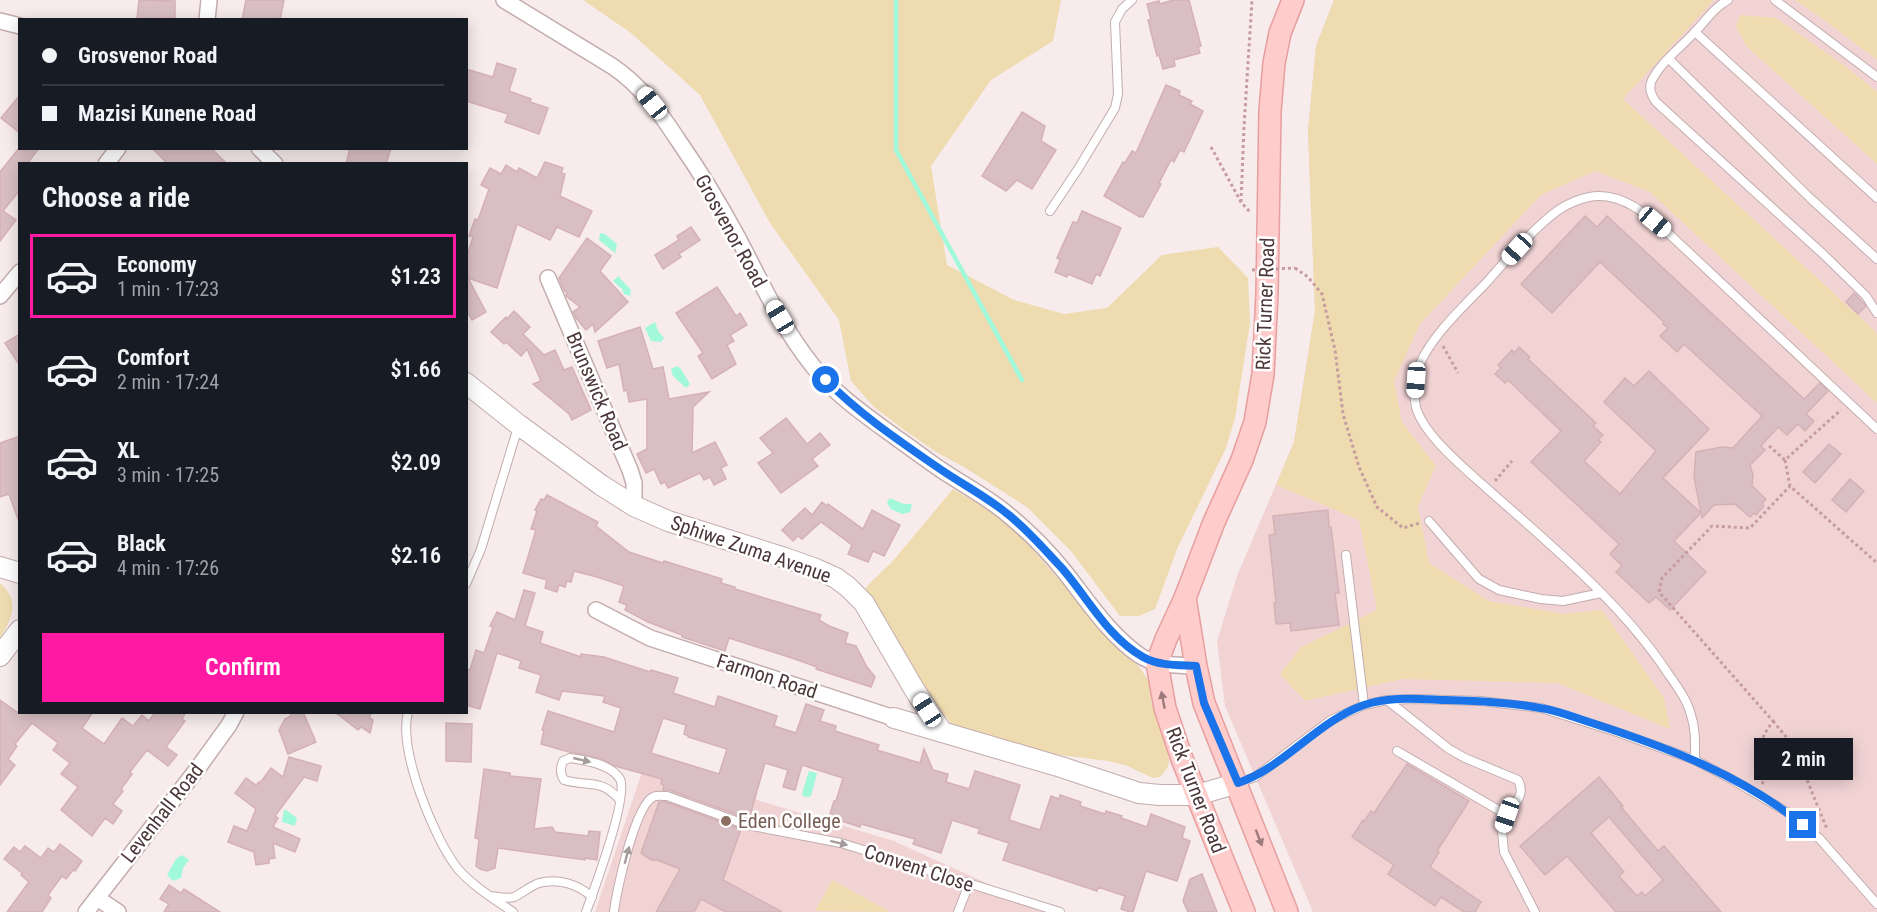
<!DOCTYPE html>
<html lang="en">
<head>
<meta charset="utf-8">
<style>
	:root { --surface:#171b24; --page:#20242c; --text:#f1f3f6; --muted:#9ea1a6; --line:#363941; --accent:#ff19a3 }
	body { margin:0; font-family:"Roboto Condensed",sans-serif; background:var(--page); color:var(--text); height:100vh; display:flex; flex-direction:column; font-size:22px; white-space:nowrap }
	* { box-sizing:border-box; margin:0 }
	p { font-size:20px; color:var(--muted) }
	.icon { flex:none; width:33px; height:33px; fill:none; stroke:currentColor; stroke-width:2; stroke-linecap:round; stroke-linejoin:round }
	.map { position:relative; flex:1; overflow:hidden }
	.side { position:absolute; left:18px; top:162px; width:450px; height:552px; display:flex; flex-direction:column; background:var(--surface); border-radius:0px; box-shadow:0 3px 15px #0003 }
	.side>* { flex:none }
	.top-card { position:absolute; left:18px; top:18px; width:450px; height:132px; border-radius:0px; box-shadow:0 3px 15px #0003; display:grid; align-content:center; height:132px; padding:0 24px; background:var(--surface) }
	.end { position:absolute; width:27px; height:27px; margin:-14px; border:8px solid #1a73e8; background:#fff; box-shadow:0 0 0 3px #fff }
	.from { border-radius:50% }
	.bubble { position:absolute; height:42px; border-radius:0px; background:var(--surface); box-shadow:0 3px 15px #0003; font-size:20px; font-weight:600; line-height:42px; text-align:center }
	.car { position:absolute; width:18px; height:36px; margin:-18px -9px; border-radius:8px; box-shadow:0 0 4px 2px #0007; background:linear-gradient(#fff 24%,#345 0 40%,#fff 0 76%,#345 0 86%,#fff 0) }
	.top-card b { display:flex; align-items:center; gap:21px; height:57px; font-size:22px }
	.top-card b+b { border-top:2px solid var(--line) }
	.top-card i { width:15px; height:15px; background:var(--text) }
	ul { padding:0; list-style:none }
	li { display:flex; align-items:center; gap:18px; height:84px; margin:0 12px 9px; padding:0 12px; border:3px solid transparent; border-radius:0px }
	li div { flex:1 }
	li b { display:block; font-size:22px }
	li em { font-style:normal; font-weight:600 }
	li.on { border-color:var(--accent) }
	li>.icon { width:54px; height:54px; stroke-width:1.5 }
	h2 { padding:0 24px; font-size:27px; line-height:72px }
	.primary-button { display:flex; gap:12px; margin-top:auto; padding:12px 24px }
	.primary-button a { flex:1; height:69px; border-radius:0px; background:var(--accent); color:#fff; font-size:24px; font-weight:600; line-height:69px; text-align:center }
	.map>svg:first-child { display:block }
	.education { fill:#f1d3d4 }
	.green { fill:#eedbb0 }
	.water { fill:#a2f8da }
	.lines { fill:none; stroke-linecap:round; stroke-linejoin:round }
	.stream { stroke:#a2f8da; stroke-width:4.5 }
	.building { fill:#d9bfc3; stroke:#d5b1b6; stroke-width:1.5; fill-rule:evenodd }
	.service-casing { stroke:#c3acae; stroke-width:10 }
	.minor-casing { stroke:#c3acae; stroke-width:18 }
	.tertiary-casing { stroke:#c3acae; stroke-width:22 }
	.secondary-casing { stroke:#e79e9f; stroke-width:24 }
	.path { stroke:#c79ca0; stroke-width:3; stroke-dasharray:3 3; stroke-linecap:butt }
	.service { stroke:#fff; stroke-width:8 }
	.minor { stroke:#fff; stroke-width:15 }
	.tertiary { stroke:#fff; stroke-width:20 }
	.secondary { stroke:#fcc; stroke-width:21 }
	.path-bridge { stroke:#c79ca0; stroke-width:3; stroke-dasharray:3 3; stroke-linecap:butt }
	.oneway { fill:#9d7a7c }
	.oneway2 { fill:#a69b9c }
	.route { stroke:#1a73e8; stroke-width:8 }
	.education-dot { fill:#8d6e63; stroke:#fff; stroke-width:2 }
	.labels { text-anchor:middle; stroke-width:5; stroke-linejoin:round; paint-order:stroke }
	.street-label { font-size:20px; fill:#4c373a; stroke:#fff }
	.education-label { font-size:20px; fill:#785e54; stroke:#fff; text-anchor:start }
</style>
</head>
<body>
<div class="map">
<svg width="1877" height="912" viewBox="0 0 1877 912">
	<rect width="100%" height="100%" fill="#f7ebeb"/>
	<g class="education">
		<path d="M1334,0H1877V912H1313L1225,706L1217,641L1237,576L1294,442L1315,311L1308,131L1316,46Z"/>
		<path d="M645,763L757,800L894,841L1050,912H595Z"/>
	</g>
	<g class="green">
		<path d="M583,0H1061L1053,41L991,80L931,166L947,265L1014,300L1064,314L1107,308L1162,255L1218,247L1248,278L1250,323L1235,418L1226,448L1177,549L1155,609L1139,616H1120L1071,551L1027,507L964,467L936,452L903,429L874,407L851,381L839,320L770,223L700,95L631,33Z"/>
		<path d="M1334,0H1714L1623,99L1877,333V403L1650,192L1595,171L1541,195L1420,324L1394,381L1402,422L1436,466L1418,506L1429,563L1489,601L1564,614L1602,610L1664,698L1670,729L1557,683L1403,679L1305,701L1280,674L1301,647L1377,610L1359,520L1276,485L1294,442L1315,311L1308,131L1316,46Z"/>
		<path d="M1795,0H1877V60L1820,17Z"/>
		<path d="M1740,15L1776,18L1844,65L1877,92V164L1746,46L1736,27Z"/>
		<path d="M953,489L992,512L1019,534L1088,613L1140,668L1150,683L1151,700L1164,738L1169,760L1168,767L1160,777L1153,778L1125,765L1108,761L1044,753L954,727L917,680L864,591L869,584L892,562Z"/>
		<path d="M0,583C20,601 13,617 0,638Z"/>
		<path d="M832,880L889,911V912L815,911Z"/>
	</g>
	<g class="water">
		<path d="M600,233L605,234L617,244L615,253L599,240Z"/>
		<path d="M618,276L631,290L630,296L624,294L622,289L613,281Z"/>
		<path d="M655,322L658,331L664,338L661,342L651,341L645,328Z"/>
		<path d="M677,366L681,369L690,384L686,388L673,376L671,369Z"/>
		<path d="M890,498L904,504H912L910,512L902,514L891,509L887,503Z"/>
		<path d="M809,771L817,773L811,796L808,797L803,796L802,793Z"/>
		<path d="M284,810H286L297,818L295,826L282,822Z"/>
		<path d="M182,855L189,860L183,868L181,878L173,881L167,875L176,859Z"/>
	</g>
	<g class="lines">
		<path class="stream" d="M896,0V150L1022,380"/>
	</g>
	<g class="building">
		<path d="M139,0L175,1V18L137,19Z"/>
		<path d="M246,0H284L280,20H242Z"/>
		<path d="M1173,0H1189L1201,46L1198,47L1200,53L1174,60L1175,66L1163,69L1159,55L1157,56L1148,20L1151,19L1147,4L1159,1L1160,4Z"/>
		<path d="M497,63L516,69L509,91L531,99L530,102L548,108L539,134L505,122L508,114L466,101V69L493,77Z"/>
		<path d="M1166,85L1180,91L1179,95L1192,101L1190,104L1203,111L1184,152L1180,150L1174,162L1171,160L1159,183L1161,184L1143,217L1141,216L1140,217L1104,196L1123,162L1125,163L1132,151L1136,153Z"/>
		<path d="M20,95V133L1,118Z"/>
		<path d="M1022,112L1045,126L1041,141L1056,150L1032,189L1017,180L1006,191L982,176Z"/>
		<path d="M20,147V148H39L27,164H20V190L3,211L16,220L0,241V172Z"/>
		<path d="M152,148H211L227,164H168Z"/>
		<path d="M350,148H391L386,164H346Z"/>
		<path d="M545,162L563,168L561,173L565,174L560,196L592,211L579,237L557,227L550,240L517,224L497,288L468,278L486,312L472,320L466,309V259L473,237L469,236L475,219L478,220L489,189L481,185L490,168L501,174L506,165L517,172L519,168L537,178Z"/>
		<path d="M1082,211L1121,228L1100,276L1096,274L1092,284L1068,274L1067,277L1055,272L1060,260L1057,258L1073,222L1077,223Z"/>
		<path d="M1585,216L1597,227L1607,216L1804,399L1820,383L1828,391L1806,414L1814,421L1805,431L1798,424L1787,435L1778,427L1761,446L1765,450L1750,465L1753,475L1752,486L1766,499L1762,504L1764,506L1756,515L1754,513L1750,517L1735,504L1714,505L1702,518L1694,477L1696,452L1722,447L1733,448L1762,416L1684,344L1677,352L1660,336L1668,328L1663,324L1664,322L1600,262L1552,313L1521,284Z"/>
		<path d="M691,227L700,240L679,254L681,257L663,269L655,255L679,240L677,236Z"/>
		<path d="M587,238L611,256L600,271L628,302L595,332L593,324L586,330L576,318L573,312L580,307L566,296L567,293L564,290L559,278Z"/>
		<path d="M717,287L736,316L740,313L747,325L730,335L734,341L727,345L736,364L712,379L698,356L703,353L676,313Z"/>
		<path d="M1854,293L1866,306L1858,314L1846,302Z"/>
		<path d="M514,311L530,327L523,334L544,355L555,350L564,370L572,367L591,410L572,420L569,414L533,384L541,381L527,349L521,356L506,342L504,344L491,332L506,317L507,319Z"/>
		<path d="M640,327L653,369L663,367L669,399L709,392L693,407L692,453L715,442L727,465L721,468L726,479L714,485L710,477L704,480L700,473L668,488L665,482L661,484L654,469L646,473L637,454L647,449V399L629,402L627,390L624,391L619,364L607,368L598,341Z"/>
		<path d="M20,334V366L5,343Z"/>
		<path d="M1519,347L1530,357L1528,359L1596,423L1593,426L1603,435L1598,440L1601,442L1584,461L1620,494L1656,451L1604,402L1625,378L1634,386L1649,371L1709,429L1663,478L1701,513L1674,541L1706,572L1670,610L1656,597L1649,603L1616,572L1622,566L1610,554L1619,544L1531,462L1561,431L1508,380L1505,383L1495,374L1501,368L1498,365L1512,350L1514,353Z"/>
		<path d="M786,418L807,444L820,433L830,445L812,459L818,466L781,493L758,463L773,453L760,438Z"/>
		<path d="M20,436V519H18L9,494L0,497V443Z"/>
		<path d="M1829,444L1841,454L1815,483L1803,472Z"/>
		<path d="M1850,479L1864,491L1846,512L1832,500Z"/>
		<path d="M547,495L598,522L596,526L629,552L663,563L664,561L722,579L721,583L735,587V589L821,615L819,620L829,626L848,633L845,643L856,646L867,667L875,677L871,687L816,669L817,667L792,658L729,638L725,651L682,637V635L648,622L625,610L627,605L619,602L624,586L597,577L574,571L571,582L567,581L565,587L559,585L557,592L545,588L547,580L523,573L536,530L531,529L537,511L535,510L541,499L544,500Z"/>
		<path d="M822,502L827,506L828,504L863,529L872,510L900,525L884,556L873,551L868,562L848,554L852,545L821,522L802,539L798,536L793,541L782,530L805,508L812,515Z"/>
		<path d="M1328,510L1329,527H1331L1339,593H1335L1339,625L1291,631L1290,623L1276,624L1274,603H1276L1269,535L1275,534L1273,516Z"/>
		<path d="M524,590L535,593L525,626L543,632L540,643L581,657V654L604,657L650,672L651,670L678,678L673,693L715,707L718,696L777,716L774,726L796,733L806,704L824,710L820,721L836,726L835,731L879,745L877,750L920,763L924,749L933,770L948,774L946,782L969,789L975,771L1020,785L1009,820L1040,830L1051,796L1059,799L1060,795L1081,802L1080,806L1105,814L1106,811L1122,816L1121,818L1147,827L1151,814L1185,827L1182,838L1190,841L1177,881L1146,871L1133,912H1130L1121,909L1125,896L1098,887L1097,891L1003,860L1009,843L978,833L980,829L952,820L941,853L913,844L915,839L861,824L860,827L829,817L834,801H836L843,778L802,765L795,790L783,787L788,770L765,763L749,819L669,790H663L664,785L661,784L662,779L615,766L599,758L569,752L541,744L544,730H542L548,711L614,732L621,708L603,702L605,696L562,691L559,700L536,692L541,675L519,668L521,661L497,653L480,709L466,705V669L470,670L476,650L484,653L493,627L490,626L497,612L515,620ZM663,718L686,725L684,734L689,736L688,737L727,749L719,774L651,753Z"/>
		<path d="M0,700L17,712H93L82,728L104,744L122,718L133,726L142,715L149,721L155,712H186L182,719L185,721L166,747L177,755L168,766L147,750L130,772L132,774L121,789L123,791L113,804L122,811L113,824L105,818L92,836L61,810L78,787L61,774L70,763L53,750L58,743L32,723L15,744L17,746L8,759L15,765L0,785Z"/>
		<path d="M290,712H303L316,742L288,754L279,730L285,719L291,716Z"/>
		<path d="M335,712H372L369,717L373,720L370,733L361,727L358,730Z"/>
		<path d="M446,723L472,724L471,762L446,761Z"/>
		<path d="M289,757L321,766L317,781L304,777L275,816L278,818L273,827L300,839L295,852L273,843L275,858L269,859V863L256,865L254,852L228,842L234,826L247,831L256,809L235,793L246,778L256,785L259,782L260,783L271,768L283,777Z"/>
		<path d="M1407,764L1469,801L1437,851L1439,852L1430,867L1481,902L1475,912H1464L1441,897L1435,906L1388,874L1394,865L1352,837L1363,820L1364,822L1371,811L1374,813Z"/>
		<path d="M484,769L510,773V776L541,779L534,829L552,827L555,832L588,836L589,831L600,832L597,860L585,858V860L498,848L495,868L487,871L480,869L476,866L479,839L475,838Z"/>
		<path d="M1599,777L1623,806L1621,807L1658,851L1664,846L1721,912H1616L1567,856L1545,875L1520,846ZM1609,817L1663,880L1645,896L1642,892L1637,896L1619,876L1624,872L1591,833Z"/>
		<path d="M659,802H666L741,829L723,880L782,912H726L701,899L694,912H656L680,869L657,860H651L641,853Z"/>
		<path d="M60,844L82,861L75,871L73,870L66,879L62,876L48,895L51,898L42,912H7L29,882L21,875L22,873L4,859L14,847L20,852L25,846L41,858L48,848L54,852Z"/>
		<path d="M1202,874L1217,912H1188L1183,901L1190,879Z"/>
		<path d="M169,885L181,893L184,889L220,912H164L169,904L160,899Z"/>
	</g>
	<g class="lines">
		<defs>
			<g id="service">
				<path d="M1728,0C1712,9 1706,21 1694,33C1680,48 1661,62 1652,80C1648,88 1651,95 1656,102L1823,254L1866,296L1877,313"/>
				<path d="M1775,0L1877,77"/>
				<path d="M1695,32L1877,198"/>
				<path d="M1669,59L1810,198L1877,259"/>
				<path d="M1050,211L1078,169L1115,108L1118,94L1115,22L1122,9L1132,0"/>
				<path d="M1429,521L1479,579L1499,590L1541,599L1563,601L1601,593"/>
				<path d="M1346,555L1364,705"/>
				<path d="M466,584L481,549L518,427"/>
				<path d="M1387,700L1449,749L1465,758L1518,780C1526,795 1515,803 1507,815"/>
				<path d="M408,712C398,750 434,839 458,869C473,886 494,899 513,912"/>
				<path d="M1397,751L1507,815L1502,831L1504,852L1535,912"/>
				<path d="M1695,760C1695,745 1696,730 1691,715C1687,699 1676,685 1667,672C1620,601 1546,541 1483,485C1463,467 1423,434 1416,407C1413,394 1415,378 1419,366C1431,336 1464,306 1487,282C1507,259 1533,229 1557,211C1568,203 1585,196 1599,196C1626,196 1647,215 1666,231L1877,429"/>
				<path d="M1238,783L1255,777L1331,720L1364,705L1387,700L1414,699L1481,701L1541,708L1614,731L1695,760L1733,780L1787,812L1819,838L1877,904"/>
				<path d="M491,896C498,897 507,899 514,897C523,893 530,886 539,883C558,878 578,884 592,897"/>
				<path d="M586,912C594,890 629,796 620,779C611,764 585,760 570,758L563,761C560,769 560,773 564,780C588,787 600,778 619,799"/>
				<path d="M614,912C616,892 635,806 653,797C656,795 663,796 667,796L747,825L841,843L1060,912"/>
				<path d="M958,912L969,884"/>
			</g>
			<g id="minor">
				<path d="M504,0L612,66C642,86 661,114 680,143C701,173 720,205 737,236C760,280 781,326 812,365C835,395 868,417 898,439C914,450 929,462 946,473C966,486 988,498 1006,513C1027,530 1047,550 1064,571C1087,600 1108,633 1139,655C1155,666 1177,665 1196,666"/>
				<path d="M207,20L209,0"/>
				<path d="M0,21L20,26"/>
				<path d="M259,148L275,164"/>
				<path d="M106,164L118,148"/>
				<path d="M548,278L630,470L634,483V506"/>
				<path d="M0,296L20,272"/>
				<path d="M596,610L650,638L894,718"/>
				<path d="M97,898L118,912"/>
				<path d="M86,912L198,768L229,725L236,712"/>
			</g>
			<g id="tertiary">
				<path d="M466,383L519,425L601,485L634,506L668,521L785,558L816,569L836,578L848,587L864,603L914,689L942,732L1061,767L1139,793L1160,795H1197L1238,783"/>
				<path d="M0,567L20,573"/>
				<path d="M0,656L20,630"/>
				<path d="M894,718L942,732"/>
			</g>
			<g id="secondary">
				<path d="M1185,598L1196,666L1204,703L1287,912"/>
				<path d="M1244,912L1182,759L1165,708L1157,663L1166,639L1185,598L1214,522L1242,460L1255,422L1263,374L1267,294L1270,111L1274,63L1280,33L1293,0"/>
			</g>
		</defs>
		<use href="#service" class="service-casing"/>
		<use href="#minor" class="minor-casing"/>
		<use href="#tertiary" class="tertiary-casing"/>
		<use href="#secondary" class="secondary-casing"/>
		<g class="path">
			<path d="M1211,147L1241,202L1250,212"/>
			<path d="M1241,202L1244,127L1252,0"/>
			<path d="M1295,268L1308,277L1322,294L1335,350L1343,414L1359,467L1377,507L1403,528L1420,523"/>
			<path d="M1443,346L1458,373"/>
			<path d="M1769,446L1785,460L1841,410"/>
			<path d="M1785,460L1790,486L1877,563"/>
			<path d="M1495,481L1512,461"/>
			<path d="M1773,721L1807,762L1809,768L1805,775"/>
			<path d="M1771,768L1781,775H1805L1827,829"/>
			<path d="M1762,784L1771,768L1762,758L1758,749L1765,733L1773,721L1659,592L1662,578L1712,526L1750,528L1790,486"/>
		</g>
		<use href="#service" class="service"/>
		<use href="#minor" class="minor"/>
		<use href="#tertiary" class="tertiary"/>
		<use href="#secondary" class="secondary"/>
		<path class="path-bridge" d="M1252,270L1295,268"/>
	</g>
	<defs><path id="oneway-solid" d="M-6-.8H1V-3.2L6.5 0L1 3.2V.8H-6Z" transform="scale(1.5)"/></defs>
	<g class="oneway">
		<use href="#oneway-solid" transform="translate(1163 700) rotate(-101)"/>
		<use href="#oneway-solid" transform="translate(1259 838) rotate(69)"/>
	</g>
	<g class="oneway2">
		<use href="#oneway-solid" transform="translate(582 760) rotate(13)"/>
		<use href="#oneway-solid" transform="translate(839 843) rotate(14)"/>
		<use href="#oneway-solid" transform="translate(627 855) rotate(-75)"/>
	</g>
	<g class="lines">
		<path class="route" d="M826,380C859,414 901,442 940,469C962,484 985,496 1005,512C1025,527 1043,548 1060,566C1087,596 1107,637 1143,657C1159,666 1178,665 1196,666L1204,703L1238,783C1285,767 1316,722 1364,705C1390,696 1418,699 1445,700C1476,701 1509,702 1540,708C1557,710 1575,718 1592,723C1666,747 1742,775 1803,825"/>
	</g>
	<circle class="education-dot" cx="726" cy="821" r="6"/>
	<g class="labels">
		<g class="street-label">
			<text transform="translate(731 231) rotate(61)" y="7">Grosvenor Road</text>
			<text transform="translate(1265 304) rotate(-88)" y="7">Rick Turner Road</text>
			<text transform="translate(597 391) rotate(67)" y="7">Brunswick Road</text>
			<text transform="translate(751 549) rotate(19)" y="7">Sphiwe Zuma Avenue</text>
			<text transform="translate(767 676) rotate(18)" y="7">Farmon Road</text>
			<text transform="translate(1196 790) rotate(69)" y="7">Rick Turner Road</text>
			<text transform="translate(162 813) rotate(-52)" y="7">Levenhall Road</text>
			<text transform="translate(919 868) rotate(18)" y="7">Convent Close</text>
		</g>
		<g class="education-label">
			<text x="738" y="828">Eden College</text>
		</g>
	</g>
</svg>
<i class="end from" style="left:826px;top:380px"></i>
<i class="end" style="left:1803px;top:825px"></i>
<div class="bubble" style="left:1754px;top:738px;width:99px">2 min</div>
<i class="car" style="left:652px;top:103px;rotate:321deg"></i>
<i class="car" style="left:1655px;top:222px;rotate:130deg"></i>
<i class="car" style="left:1517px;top:249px;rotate:222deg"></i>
<i class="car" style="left:780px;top:317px;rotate:329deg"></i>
<i class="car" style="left:1416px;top:380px;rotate:184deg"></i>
<i class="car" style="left:927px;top:710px;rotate:327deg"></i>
<i class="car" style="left:1507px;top:815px;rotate:199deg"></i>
<div class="top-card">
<b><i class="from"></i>Grosvenor Road</b>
<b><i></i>Mazisi Kunene Road</b>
</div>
<section class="side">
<h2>Choose a ride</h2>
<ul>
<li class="on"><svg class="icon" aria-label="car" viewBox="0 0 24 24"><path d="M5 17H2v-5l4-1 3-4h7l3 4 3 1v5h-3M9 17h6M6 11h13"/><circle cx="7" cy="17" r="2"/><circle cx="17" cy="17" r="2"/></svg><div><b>Economy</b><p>1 min · 17:23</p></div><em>$1.23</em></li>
<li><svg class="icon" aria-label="car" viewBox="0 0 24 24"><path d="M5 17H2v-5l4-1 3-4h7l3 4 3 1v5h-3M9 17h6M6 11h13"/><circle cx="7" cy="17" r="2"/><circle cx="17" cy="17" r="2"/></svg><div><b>Comfort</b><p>2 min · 17:24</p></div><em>$1.66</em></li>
<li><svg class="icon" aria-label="car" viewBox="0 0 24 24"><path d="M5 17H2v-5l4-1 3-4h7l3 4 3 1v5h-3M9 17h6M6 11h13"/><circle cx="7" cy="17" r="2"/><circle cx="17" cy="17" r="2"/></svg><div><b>XL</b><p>3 min · 17:25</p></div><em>$2.09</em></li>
<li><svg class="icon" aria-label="car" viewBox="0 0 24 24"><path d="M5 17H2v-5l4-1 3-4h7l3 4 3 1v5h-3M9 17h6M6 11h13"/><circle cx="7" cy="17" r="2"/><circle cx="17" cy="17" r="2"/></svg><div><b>Black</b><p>4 min · 17:26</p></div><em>$2.16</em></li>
</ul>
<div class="primary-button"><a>Confirm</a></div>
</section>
</div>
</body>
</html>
